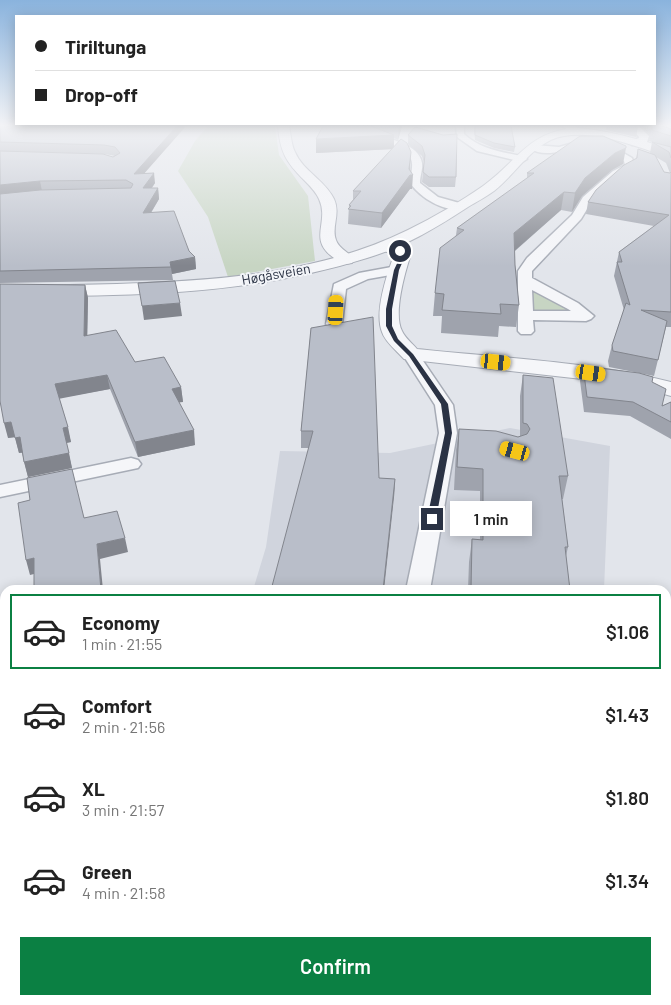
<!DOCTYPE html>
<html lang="en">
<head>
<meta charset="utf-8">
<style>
	:root { --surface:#fff; --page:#f6f6f6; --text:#222; --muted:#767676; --line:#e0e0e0; --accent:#0b8043 }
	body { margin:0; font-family:Barlow,sans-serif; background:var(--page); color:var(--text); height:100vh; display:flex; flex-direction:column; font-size:19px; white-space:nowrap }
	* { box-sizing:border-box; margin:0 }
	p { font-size:16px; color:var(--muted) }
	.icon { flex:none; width:28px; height:28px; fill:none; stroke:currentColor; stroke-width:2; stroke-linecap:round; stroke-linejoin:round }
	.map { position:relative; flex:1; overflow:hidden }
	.sheet { position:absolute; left:0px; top:585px; width:671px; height:420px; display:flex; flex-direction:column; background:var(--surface); border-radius:15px 15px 0 0; box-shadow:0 2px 12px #0003 }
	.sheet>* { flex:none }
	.top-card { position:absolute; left:15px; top:15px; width:641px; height:110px; border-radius:0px; box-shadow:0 2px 12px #0003; display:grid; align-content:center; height:110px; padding:0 20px; background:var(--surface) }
	.end { position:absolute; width:22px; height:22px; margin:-11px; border:6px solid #2a3244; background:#fff; box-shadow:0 0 0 2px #fff }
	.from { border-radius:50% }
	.bubble { position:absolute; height:35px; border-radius:0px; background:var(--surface); box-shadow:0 2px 12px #0003; font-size:16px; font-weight:600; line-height:35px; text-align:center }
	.car { position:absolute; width:15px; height:30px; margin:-15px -8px; border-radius:6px; box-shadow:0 0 4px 1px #0007; background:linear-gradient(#f5c518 24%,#345 0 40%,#f5c518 0 76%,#345 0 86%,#f5c518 0) }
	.top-card b { display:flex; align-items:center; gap:18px; height:48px; font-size:19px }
	.top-card b+b { border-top:1px solid var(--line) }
	.top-card i { width:12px; height:12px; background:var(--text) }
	ul { padding:9px 0 0; list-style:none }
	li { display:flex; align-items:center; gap:15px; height:75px; margin:0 10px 8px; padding:0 10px; border:2px solid transparent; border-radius:0px }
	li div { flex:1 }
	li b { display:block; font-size:19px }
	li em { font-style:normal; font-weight:600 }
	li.active { border-color:var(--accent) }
	li>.icon { width:45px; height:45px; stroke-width:1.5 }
	.button { display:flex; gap:10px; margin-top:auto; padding:10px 20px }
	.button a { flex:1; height:58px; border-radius:0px; background:var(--accent); color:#fff; font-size:20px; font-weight:600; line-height:58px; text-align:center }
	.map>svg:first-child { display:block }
	.built { fill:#d0d4dd }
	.green { fill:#c7d5c3 }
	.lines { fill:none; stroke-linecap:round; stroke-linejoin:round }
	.service-casing { stroke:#a7acb6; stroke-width:3 }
	.minor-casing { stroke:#a7acb6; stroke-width:2 }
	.tertiary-casing { stroke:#a7acb6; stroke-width:2 }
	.service { fill:#f5f6f9; fill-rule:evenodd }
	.minor { fill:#f5f6f9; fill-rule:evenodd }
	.tertiary { fill:#f5f6f9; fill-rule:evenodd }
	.wall { fill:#9fa3ad; fill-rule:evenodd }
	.shaded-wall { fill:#82858d }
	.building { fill:#b9bec9; stroke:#82858d }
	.route { fill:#2a3244 }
	.labels { text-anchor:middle; stroke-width:4; stroke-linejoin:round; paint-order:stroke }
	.far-street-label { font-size:14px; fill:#2a3244; stroke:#f2f4f8 }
</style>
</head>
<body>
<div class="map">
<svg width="671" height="1005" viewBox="0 0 671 1005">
	<rect width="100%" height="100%" fill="#e2e5eb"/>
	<g class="built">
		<path d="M510,428L610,446L604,590H253L266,547L280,451L390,453Z"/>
		<path d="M666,851L671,889V1005H135L137,1000H666Z"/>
	</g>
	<g class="green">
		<path d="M208,126H275L279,155L308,196L315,261L228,277L208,217L178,171L195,141Z"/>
		<path d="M531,287L576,311L532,313Z"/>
	</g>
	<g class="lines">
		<defs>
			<g id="service">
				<path d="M364,126H372V131L376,134C390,140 419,144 422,163C423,169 420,176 420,183L438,197L463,204L465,206L463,208C444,213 421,198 410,183C410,176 414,166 411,159C406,146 374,143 364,132Z"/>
				<path d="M456,126H464V134C481,150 504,152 525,157L527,159L522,162L477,151L457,137Z"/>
				<path d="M630,126H639L649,136L647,142L632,145V141L639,138V137Z"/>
				<path d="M577,142L589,143L594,146C589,150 585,148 578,148C564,149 544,159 530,148L535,145L559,147Z"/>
				<path d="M610,145L632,158L635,166L621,175L592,201L581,219L532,271V278L578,303L594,316L591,319L586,321L533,320L534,331L531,334H521L518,331V271L527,258L572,215L583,197L613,171L625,165L624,161L609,153L605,148ZM532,290L568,309L571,311H533Z"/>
				<path d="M397,266L402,267L404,270L402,273L368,279L346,289L342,324L339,327H329L326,324L334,284L359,273Z"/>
				<path d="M411,350L417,352L453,405L457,433L430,590H406L439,433L435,405L403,355L405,352Z"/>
				<path d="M131,458L138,460L141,464L138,468L0,497V485Z"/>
				<rect x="360" y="1000" width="38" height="5"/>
				<rect x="616" y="1000" width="38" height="5"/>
			</g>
			<g id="minor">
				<path d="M278,126H289C291,134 291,144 295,152C303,171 325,180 334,199C341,214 331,227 336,240C339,249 349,252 354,259L352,263C344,265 340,263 334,258C307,239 330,223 319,199C316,192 310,186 304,180C286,162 280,152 278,126Z"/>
				<path d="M561,126H575L582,131L576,134Z"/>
				<path d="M386,241L406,247L411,254C405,272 393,314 402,331C405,338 413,344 417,349C502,358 589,361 671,382V396L636,386L591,380L404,359C397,351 385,342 382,332C374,312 387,274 394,255L380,249L378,246L380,243Z"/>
			</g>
			<path id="tertiary" d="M573,128C607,129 639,140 671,149V157C636,148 601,130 564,136C535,140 516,174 494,191C486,197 476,202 468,207C436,228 404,247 367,258C284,284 200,293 113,295C76,296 38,297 0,295V285C39,286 78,285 117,284C215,281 319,274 408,230C434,217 460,202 483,186C517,162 527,133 573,128Z"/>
		</defs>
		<use href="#service" class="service-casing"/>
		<use href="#minor" class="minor-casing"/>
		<use href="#tertiary" class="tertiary-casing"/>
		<use href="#service" class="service"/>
		<use href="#minor" class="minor"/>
		<use href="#tertiary" class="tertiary"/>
	</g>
	<g class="wall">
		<path d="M0,126H186L144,173L155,183L152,188H158L159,199L151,213L195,257L196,269L172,274L173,280L0,283V151L113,157L115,156L105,154L0,151Z"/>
		<path d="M373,126H402L398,140L394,138V147L410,165V170L412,189H410L381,228L348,224L349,205L353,200V191L393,149L316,153Z"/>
		<path d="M474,126H511L515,147L514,152L494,148L475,140Z"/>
		<path d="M607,126H637L638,127L636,137L606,130Z"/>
		<path d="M641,126H663L671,129V327H666L654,376L609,367L608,361L612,345L624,310L614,276L619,252L654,226L586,214L588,202L636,159L638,149L650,153L652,142L658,144L649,141L650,135ZM656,157L666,163L670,173L664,172Z"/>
		<path d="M415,127L456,177L455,187H429L422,182L424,163L422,156L408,144V135Z"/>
		<path d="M623,164L612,170L582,196L572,212L561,210L515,251V265L519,305L516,327L499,326L498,337L441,333L442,316H433L435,293L456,235L457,228L527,179V173Z"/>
		<path d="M85,285L88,298L87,336L181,387L183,402H179L195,445L138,457L110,389L59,398L71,442L66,443L72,468L28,477L22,453H19L15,437L8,438Z"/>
		<path d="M311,328L379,478L395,479L394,497L308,448H301V431Z"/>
		<path d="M583,366L652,382L662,406L671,402V439L630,416L584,412L580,381Z"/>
		<path d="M523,375L568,476L563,499H562L568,547L566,556L570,590H468L469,562L472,539L480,540V491L454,490L456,450L459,429L518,437L520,436V396Z"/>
		<rect x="446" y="1000" width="182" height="5"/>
	</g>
	<g class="shaded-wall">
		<path d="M177,126H186L135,184L134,174Z"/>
		<path d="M399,126H402L398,140L399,127Z"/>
		<path d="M394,135V149L316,153V139Z"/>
		<path d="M626,148L623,164L612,170L582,196L572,212L575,193L585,178L615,153Z"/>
		<path d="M411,152L409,177L410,175H413L412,189H410L381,228L382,213L409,169Z"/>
		<path d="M154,173L155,183L144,198L143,188Z"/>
		<path d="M40,181L42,191L0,195V185Z"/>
		<path d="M158,188L159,199L144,224L143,213Z"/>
		<path d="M564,192L561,210L512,253L514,233Z"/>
		<path d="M195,257L196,269L172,274L170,262Z"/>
		<path d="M85,285L88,298L87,350L84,336Z"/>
		<path d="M180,303L182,316L144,320L142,306Z"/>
		<path d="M107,375L110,389L58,399L55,384Z"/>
		<path d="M181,387L183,402L174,403L172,389Z"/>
		<path d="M11,422L16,437L8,438L4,423Z"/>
		<path d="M68,427L71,442L66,443L63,428Z"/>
		<path d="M194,430L195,445L138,457L135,442Z"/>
		<path d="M20,437L24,452L19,453L15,438Z"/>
		<path d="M69,453L72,468L28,477L24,462Z"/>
		<path d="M395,479L394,497L384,590H383Z"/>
		<path d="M125,538L128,552L100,559L103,590H101L97,544Z"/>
		<path d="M34,558L38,573L30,575L26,560Z"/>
		<path d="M0,973L2,977L0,992Z"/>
		<rect x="291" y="1000" width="5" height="5"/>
	</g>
	<g class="building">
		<path d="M0,126H177L134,174L154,173L143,188H158L143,213L174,211L189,251L195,257L170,262L171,267L0,271V194L40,190L131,188L133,184L126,180L40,181L0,185V151L103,154L113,157L120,153L115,147L104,145L0,142Z"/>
		<path d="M323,126H371L394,135L316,139Z"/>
		<path d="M475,126H511L515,147L494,143L475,135Z"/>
		<path d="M652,126H663L671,129V136L652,130Z"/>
		<path d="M415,127L443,135L457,134L456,177H429L423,172L425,155L422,146L408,135Z"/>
		<path d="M580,136H603L626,146V148L615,153L585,178L575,193L564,192L514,233L515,265L519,305L500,304L501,314L442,310L444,294L435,293L440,248L464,230L457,228L534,173H527Z"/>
		<path d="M401,139L407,143L411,152L409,169L413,175H410L382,213L348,209L351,206L349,205L361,191H353Z"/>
		<path d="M652,142L671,147V158L669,152Z"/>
		<path d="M638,149L655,155L664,172L670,173L671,172V312L641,310L667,321L658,360L613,351L612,345L626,303L630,305L617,262H622L619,252L669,215L588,202L596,190L624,165L637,158Z"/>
		<path d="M175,281L180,303L142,306L138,283Z"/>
		<path d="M0,284L85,285L84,336L116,330L135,362L164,357L181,387L172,389L194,430L135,442L107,375L55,384L68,427L63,428L69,453L24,462L20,437L15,438L11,422L4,423L0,401Z"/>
		<path d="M373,317L379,478L395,479L383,590H271L313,431H301L311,328Z"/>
		<path d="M583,366L639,373L653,377L652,382L666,389L662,406L671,402V422L633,402L587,397Z"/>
		<path d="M523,375L553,378L568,476H559L568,547H565L570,590H471L472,539L483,540V469L457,467L459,429L496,431L518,437L527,434L530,429L527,424L523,423Z"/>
		<path d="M72,469L84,518L117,511L125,538L97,544L101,590H34V558L26,560L18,503L30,500L27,478Z"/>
		<path d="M168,1000H291V1005H167Z"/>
		<path d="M519,1000H628V1005H545Z"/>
	</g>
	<linearGradient id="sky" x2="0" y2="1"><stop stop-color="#8ab3dd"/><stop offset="0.47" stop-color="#f2f3f6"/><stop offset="1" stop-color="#f2f3f6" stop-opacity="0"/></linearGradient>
	<rect width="671" height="266" fill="url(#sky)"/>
	<path class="route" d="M398,250H401L406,254L399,270L392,309V326L398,339L413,354L448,404L452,433L436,519L432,522L427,519L445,433L441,404L409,356L394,341L386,326V309L394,270L401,255Z"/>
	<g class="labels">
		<g class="far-street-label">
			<text transform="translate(276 274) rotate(-10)" y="5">Høgåsveien</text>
		</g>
	</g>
</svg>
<i class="end from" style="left:400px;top:251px"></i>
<i class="end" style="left:432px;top:519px"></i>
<div class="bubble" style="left:450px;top:501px;width:82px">1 min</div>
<i class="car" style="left:336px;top:310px;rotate:3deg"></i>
<i class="car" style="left:496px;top:362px;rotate:96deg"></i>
<i class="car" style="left:591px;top:373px;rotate:98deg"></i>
<i class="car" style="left:515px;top:451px;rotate:285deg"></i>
<div class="top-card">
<b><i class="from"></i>Tiriltunga</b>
<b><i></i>Drop-off</b>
</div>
<section class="sheet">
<ul>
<li class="active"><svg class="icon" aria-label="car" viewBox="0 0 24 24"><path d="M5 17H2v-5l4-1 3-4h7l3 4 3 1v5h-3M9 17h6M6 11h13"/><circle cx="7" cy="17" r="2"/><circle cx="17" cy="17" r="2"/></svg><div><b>Economy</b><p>1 min · 21:55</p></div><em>$1.06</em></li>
<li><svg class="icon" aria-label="car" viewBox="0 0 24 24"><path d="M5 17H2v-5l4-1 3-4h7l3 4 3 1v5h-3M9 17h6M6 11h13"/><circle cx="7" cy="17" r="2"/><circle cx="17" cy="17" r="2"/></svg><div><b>Comfort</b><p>2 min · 21:56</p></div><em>$1.43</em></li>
<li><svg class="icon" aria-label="car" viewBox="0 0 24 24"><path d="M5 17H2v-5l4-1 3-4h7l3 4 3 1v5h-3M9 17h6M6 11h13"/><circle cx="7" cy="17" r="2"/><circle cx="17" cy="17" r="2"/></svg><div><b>XL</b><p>3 min · 21:57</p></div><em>$1.80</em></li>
<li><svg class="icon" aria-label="car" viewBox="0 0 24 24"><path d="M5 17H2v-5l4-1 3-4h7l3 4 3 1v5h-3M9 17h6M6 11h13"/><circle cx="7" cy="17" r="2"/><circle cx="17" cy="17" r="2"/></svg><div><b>Green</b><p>4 min · 21:58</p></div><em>$1.34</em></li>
</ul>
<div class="button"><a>Confirm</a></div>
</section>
</div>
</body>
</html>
